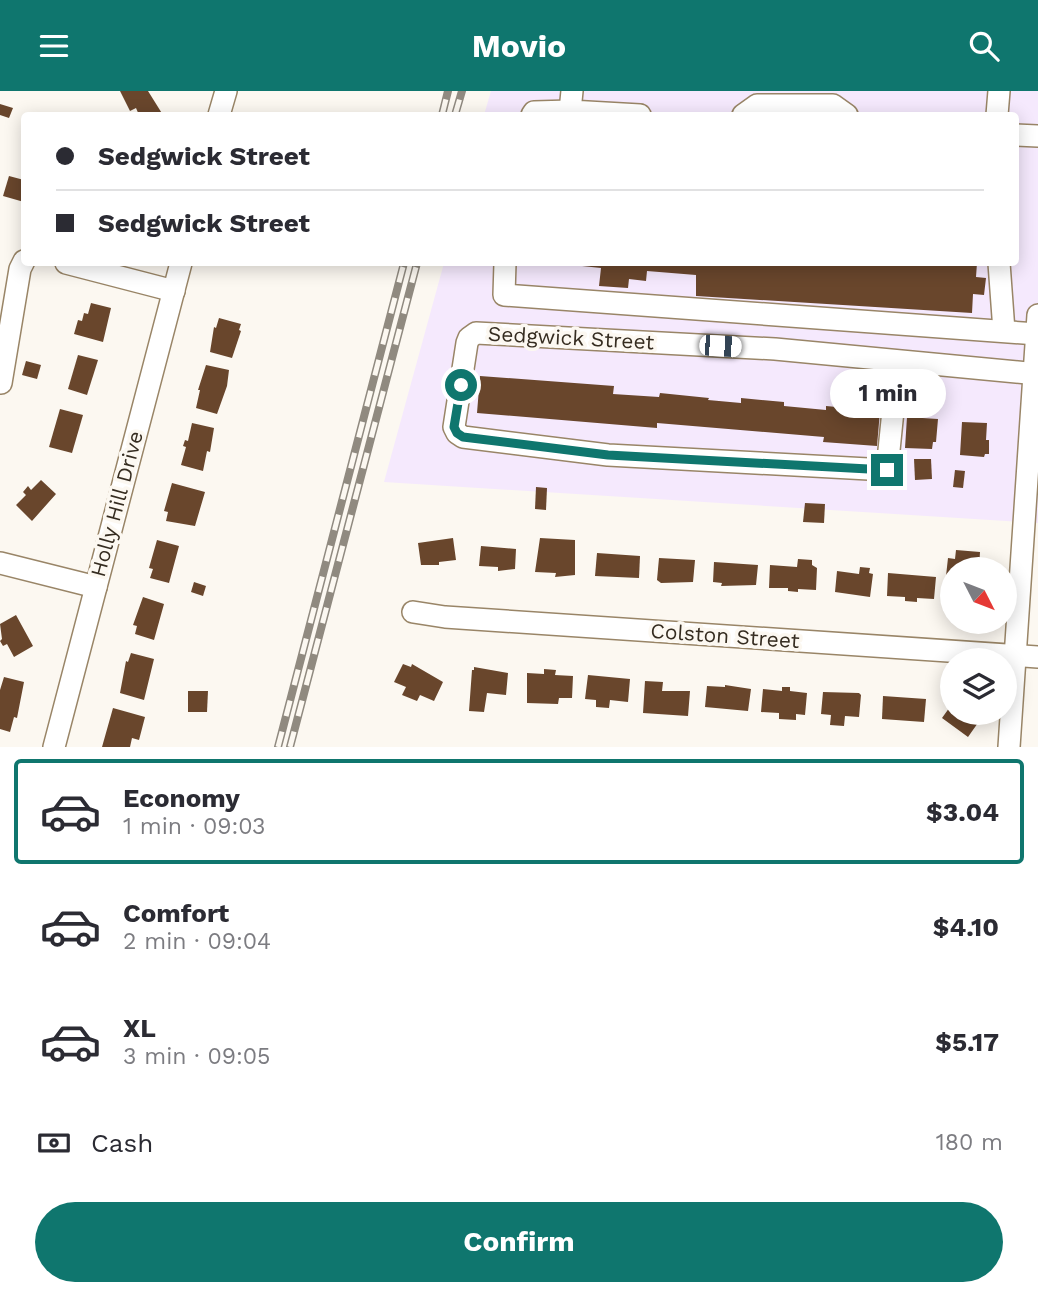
<!DOCTYPE html>
<html lang="en">
<head>
<meta charset="utf-8">
<style>
	:root { --surface:#fff; --page:#f7f7f7; --text:#2b2b33; --muted:#7c7c81; --line:#e1e1e2; --accent:#0f766e }
	body { margin:0; font-family:"Work Sans",sans-serif; background:var(--page); color:var(--text); height:100vh; display:flex; flex-direction:column; font-size:26px; white-space:nowrap }
	* { box-sizing:border-box; margin:0 }
	p { font-size:23px; color:var(--muted) }
	.icon { flex:none; width:38px; height:38px; fill:none; stroke:currentColor; stroke-width:2; stroke-linecap:round; stroke-linejoin:round }
	.map { position:relative; height:656px; overflow:hidden }
	.details { display:flex; flex-direction:column; background:var(--surface); flex:1 }
	.details>* { flex:none }
	.top-card { position:absolute; left:21px; top:21px; width:998px; height:154px; border-radius:7px; box-shadow:0 4px 18px #0003; display:grid; align-content:center; height:154px; padding:0 35px; background:var(--surface) }
	.needle { width:46px; rotate:132deg }
	.controls { position:absolute; left:940px; top:466px; display:grid; gap:14px }
	.controls a { display:grid; place-items:center; width:77px; height:77px; border-radius:50%; background:var(--surface); box-shadow:0 4px 18px #0003; font-size:35px }
	.end { position:absolute; width:32px; height:32px; margin:-16px; border:9px solid #0f766e; background:#fff; box-shadow:0 0 0 4px #fff }
	.from { border-radius:50% }
	.bubble { position:absolute; height:49px; border-radius:24px; background:var(--surface); box-shadow:0 4px 18px #0003; font-size:23px; font-weight:700; line-height:49px; text-align:center }
	.car { position:absolute; width:21px; height:42px; margin:-21px -10px; border-radius:9px; box-shadow:0 0 5px 2px #0007; background:linear-gradient(#fff 24%,#345 0 40%,#fff 0 76%,#345 0 86%,#fff 0) }
	.top-card b { display:flex; align-items:center; gap:24px; height:66px; font-size:26px }
	.top-card b+b { border-top:2px solid var(--line) }
	.top-card i { width:18px; height:18px; background:var(--text) }
	ul { padding:12px 0 0; list-style:none }
	li { display:flex; align-items:center; gap:21px; height:105px; margin:0 14px 10px; padding:0 21px; border:4px solid transparent; border-radius:7px }
	li div { flex:1 }
	li b { display:block; font-size:26px }
	li em { font-style:normal; font-weight:700 }
	li.active { border-color:var(--accent) }
	li>.icon { width:63px; height:63px; stroke-width:1.5 }
	.pay { display:flex; align-items:center; gap:18px; height:77px; padding:0 35px; font-size:26px }
	.pay p { margin-inline-start:auto }
	.cta { display:flex; gap:14px; margin-top:auto; padding:14px 35px }
	.cta a { flex:1; height:80px; border-radius:42px; background:var(--accent); color:#fff; font-size:28px; font-weight:700; line-height:80px; text-align:center }
	header { display:flex; justify-content:space-between; align-items:center; height:91px; padding:0 35px; background:var(--accent); color:#fff; font-size:32px; font-weight:700 }
	.map>svg:first-child { display:block }
	.commercial { fill:#f5e9fd }
	.building { fill:#69462c }
	.lines { fill:none; stroke-linecap:round; stroke-linejoin:round }
	.minor-casing { stroke:#998567; stroke-width:24 }
	.minor { stroke:#fff; stroke-width:21 }
	.rail-casing { stroke:#908a80; stroke-width:8 }
	.rail { stroke:#fcf8f1; stroke-width:5; stroke-dasharray:16; stroke-linecap:butt }
	.route { stroke:#0f766e; stroke-width:9 }
	.labels { text-anchor:middle; stroke-width:7; stroke-linejoin:round; paint-order:stroke }
	.street-label { font-size:21px; fill:#352c20; stroke:#fcf8f1 }
</style>
</head>
<body>
<header><svg class="icon" aria-label="menu" viewBox="0 0 24 24"><path d="M4 6h16M4 12h16M4 18h16"/></svg>Movio<svg class="icon" aria-label="search" viewBox="0 0 24 24"><circle cx="10" cy="10" r="6"/><path d="M15 15l6 6"/></svg></header>
<div class="map">
<svg width="1038" height="656" viewBox="0 0 1038 656">
	<rect width="100%" height="100%" fill="#fcf8f1"/>
	<path class="commercial" d="M491,0H1038V432L384,391L444,172H1015V24H484Z"/>
	<g class="building">
		<path d="M120,0H148L163,24H139L136,17L130,20Z"/>
		<path d="M0,13L13,17L9,27L0,24Z"/>
		<path d="M9,85L24,89V111L3,105Z"/>
		<path d="M563,172H977L976,186L986,187L984,204L973,203L972,222L696,205V184L647,180L646,190L629,188L628,197L599,195L601,177L563,173Z"/>
		<path d="M91,212L111,217L103,251L74,243L78,229L82,230L84,222L88,223Z"/>
		<path d="M219,227L241,233L239,239L241,240L232,267L210,261L214,236L216,237Z"/>
		<path d="M78,264L98,269L87,304L68,298Z"/>
		<path d="M26,270L41,274L37,288L22,284Z"/>
		<path d="M206,274L229,279L227,295L217,323L196,317L200,299H198Z"/>
		<path d="M480,285L614,295L613,303L659,306L660,302L709,307L708,309L741,312V307L784,311V315L826,319V315L880,320L877,355L823,351L824,346L657,332V337L477,322Z"/>
		<path d="M60,318L83,324L72,362L49,356Z"/>
		<path d="M907,326L938,328L936,351H933L932,358L905,357Z"/>
		<path d="M962,331L987,332L986,349H989V363H985L984,366L960,364Z"/>
		<path d="M192,332L214,337L210,361L207,360L203,380L181,374L186,356L183,355L185,349L188,350Z"/>
		<path d="M914,368H931L932,388L915,389Z"/>
		<path d="M955,379L965,380L963,397L953,396Z"/>
		<path d="M41,389L56,403L32,430L16,414L26,404L23,401L28,395L31,399Z"/>
		<path d="M172,392L205,401L195,435L166,430L168,421L164,420Z"/>
		<path d="M536,396L547,397L546,419L535,418Z"/>
		<path d="M805,412L825,413L824,432L803,431Z"/>
		<path d="M453,447L456,469L439,471V474H421L418,452Z"/>
		<path d="M540,447L575,449V484L555,486L556,482L535,481Z"/>
		<path d="M157,449L179,455L169,492L150,487L153,478L149,477Z"/>
		<path d="M481,455L516,458L515,478L498,480V476L479,475Z"/>
		<path d="M956,459L980,461L979,478H952V486L946,485L948,467L955,468Z"/>
		<path d="M597,462L640,465L639,487L595,485Z"/>
		<path d="M659,467L695,469L693,491L661,492L657,489Z"/>
		<path d="M798,468L812,469V474L817,477L816,499L798,498V501L788,500V497H769L770,474L797,476Z"/>
		<path d="M714,471L758,474L756,494L721,495L722,492L713,491Z"/>
		<path d="M860,476L870,477L869,482L873,483L870,506L835,501L837,480L859,483Z"/>
		<path d="M888,482L936,486L934,508L917,507V511L905,510V506L887,505Z"/>
		<path d="M194,491L206,495L203,505L191,501Z"/>
		<path d="M143,506L164,513L154,549L135,543L137,535L133,534Z"/>
		<path d="M16,524L33,555L14,566L7,553L3,555L0,550L2,548L0,533Z"/>
		<path d="M131,562L154,568L144,609L120,602L126,570L128,571Z"/>
		<path d="M403,573L411,576L412,573L443,591L434,610L420,604L417,610L402,604L406,596L394,591Z"/>
		<path d="M474,576L508,582L506,604L487,602L484,621L469,620L472,579H474Z"/>
		<path d="M544,578L556,579L555,584L573,585L572,607H559L558,613L527,612V582L544,583Z"/>
		<path d="M588,584L630,588L628,611L610,609L609,617L596,616V609L585,608Z"/>
		<path d="M4,586L24,591L17,627L14,626L10,641L0,638V599Z"/>
		<path d="M645,590L663,591L662,600H690L688,625L643,622Z"/>
		<path d="M725,594L751,598L748,620L705,616L707,595L725,596Z"/>
		<path d="M782,596H790V600L807,602L805,624L796,623V629L779,628V622L761,621L763,598L782,600Z"/>
		<path d="M188,600H208L207,621H188Z"/>
		<path d="M823,601L859,602L861,604L859,626L845,625L844,635L830,634L831,624L821,623Z"/>
		<path d="M883,605L926,608L924,631L882,628Z"/>
		<path d="M952,613V621H970L980,629L968,646L942,627Z"/>
		<path d="M113,617L145,626L139,649L132,647L130,656H102Z"/>
	</g>
	<g class="lines">
		<defs>
			<g id="minor">
				<path d="M572,0L570,20L640,24"/>
				<path d="M219,24L226,0"/>
				<path d="M532,24L534,21L570,20"/>
				<path d="M743,24L757,14H833L847,24"/>
				<path d="M997,24L999,0"/>
				<path d="M1015,44L1038,45"/>
				<path d="M66,172L174,200"/>
				<path d="M505,172L504,204L1037,243"/>
				<path d="M999,172L1004,240"/>
				<path d="M898,270L887,379L608,364L463,346L457,342L454,336L467,252L469,247L476,242L775,258L1038,283"/>
				<path d="M1,292L20,178L24,170"/>
				<path d="M0,472L96,496"/>
				<path d="M413,521L445,526L1038,566"/>
				<path d="M54,656L181,172"/>
				<path d="M1009,656L1038,224"/>
			</g>
		</defs>
		<use href="#minor" class="minor-casing"/>
		<use href="#minor" class="minor"/>
		<defs>
			<g id="rail">
				<path d="M442,24L448,0"/>
				<path d="M455,24L462,0"/>
				<path d="M278,656L404,172"/>
				<path d="M290,656L417,172"/>
			</g>
		</defs>
		<use href="#rail" class="rail-casing"/>
		<use href="#rail" class="rail"/>
	</g>
	<g class="lines">
		<path class="route" d="M461,294L454,336L457,342L463,346L608,364L887,379"/>
	</g>
	<g class="labels">
		<g class="street-label">
			<text transform="translate(571 247) rotate(3)" y="7">Sedgwick Street</text>
			<text transform="translate(117 413) rotate(-75)" y="7">Holly Hill Drive</text>
			<text transform="translate(725 545) rotate(4)" y="7">Colston Street</text>
		</g>
	</g>
</svg>
<div class="controls">
<a><svg class="needle" viewBox="-14 -14 28 28"><path d="M0-13l5 13h-10z" fill="#e53935"/><path d="M0 13l5-13h-10z" fill="#7c7c81"/></svg></a>
<a><svg class="icon" aria-label="layers" viewBox="0 0 24 24"><path d="M12 4l9 5-9 5-9-5zM3 14l9 5 9-5"/></svg></a>
</div>
<i class="end from" style="left:461px;top:294px"></i>
<i class="end" style="left:887px;top:379px"></i>
<div class="bubble" style="left:830px;top:278px;width:116px">1 min</div>
<i class="car" style="left:720px;top:255px;rotate:93deg"></i>
<div class="top-card">
<b><i class="from"></i>Sedgwick Street</b>
<b><i></i>Sedgwick Street</b>
</div>
</div>
<section class="details">
<ul>
<li class="active"><svg class="icon" aria-label="car" viewBox="0 0 24 24"><path d="M5 17H2v-5l4-1 3-4h7l3 4 3 1v5h-3M9 17h6M6 11h13"/><circle cx="7" cy="17" r="2"/><circle cx="17" cy="17" r="2"/></svg><div><b>Economy</b><p>1 min · 09:03</p></div><em>$3.04</em></li>
<li><svg class="icon" aria-label="car" viewBox="0 0 24 24"><path d="M5 17H2v-5l4-1 3-4h7l3 4 3 1v5h-3M9 17h6M6 11h13"/><circle cx="7" cy="17" r="2"/><circle cx="17" cy="17" r="2"/></svg><div><b>Comfort</b><p>2 min · 09:04</p></div><em>$4.10</em></li>
<li><svg class="icon" aria-label="car" viewBox="0 0 24 24"><path d="M5 17H2v-5l4-1 3-4h7l3 4 3 1v5h-3M9 17h6M6 11h13"/><circle cx="7" cy="17" r="2"/><circle cx="17" cy="17" r="2"/></svg><div><b>XL</b><p>3 min · 09:05</p></div><em>$5.17</em></li>
</ul>
<div class="pay"><svg class="icon" aria-label="cash" viewBox="0 0 24 24"><path d="M3 7h18v10H3z"/><circle cx="12" cy="12" r="2"/></svg>Cash<p>180 m</p></div>
<div class="cta"><a>Confirm</a></div>
</section>
</body>
</html>
